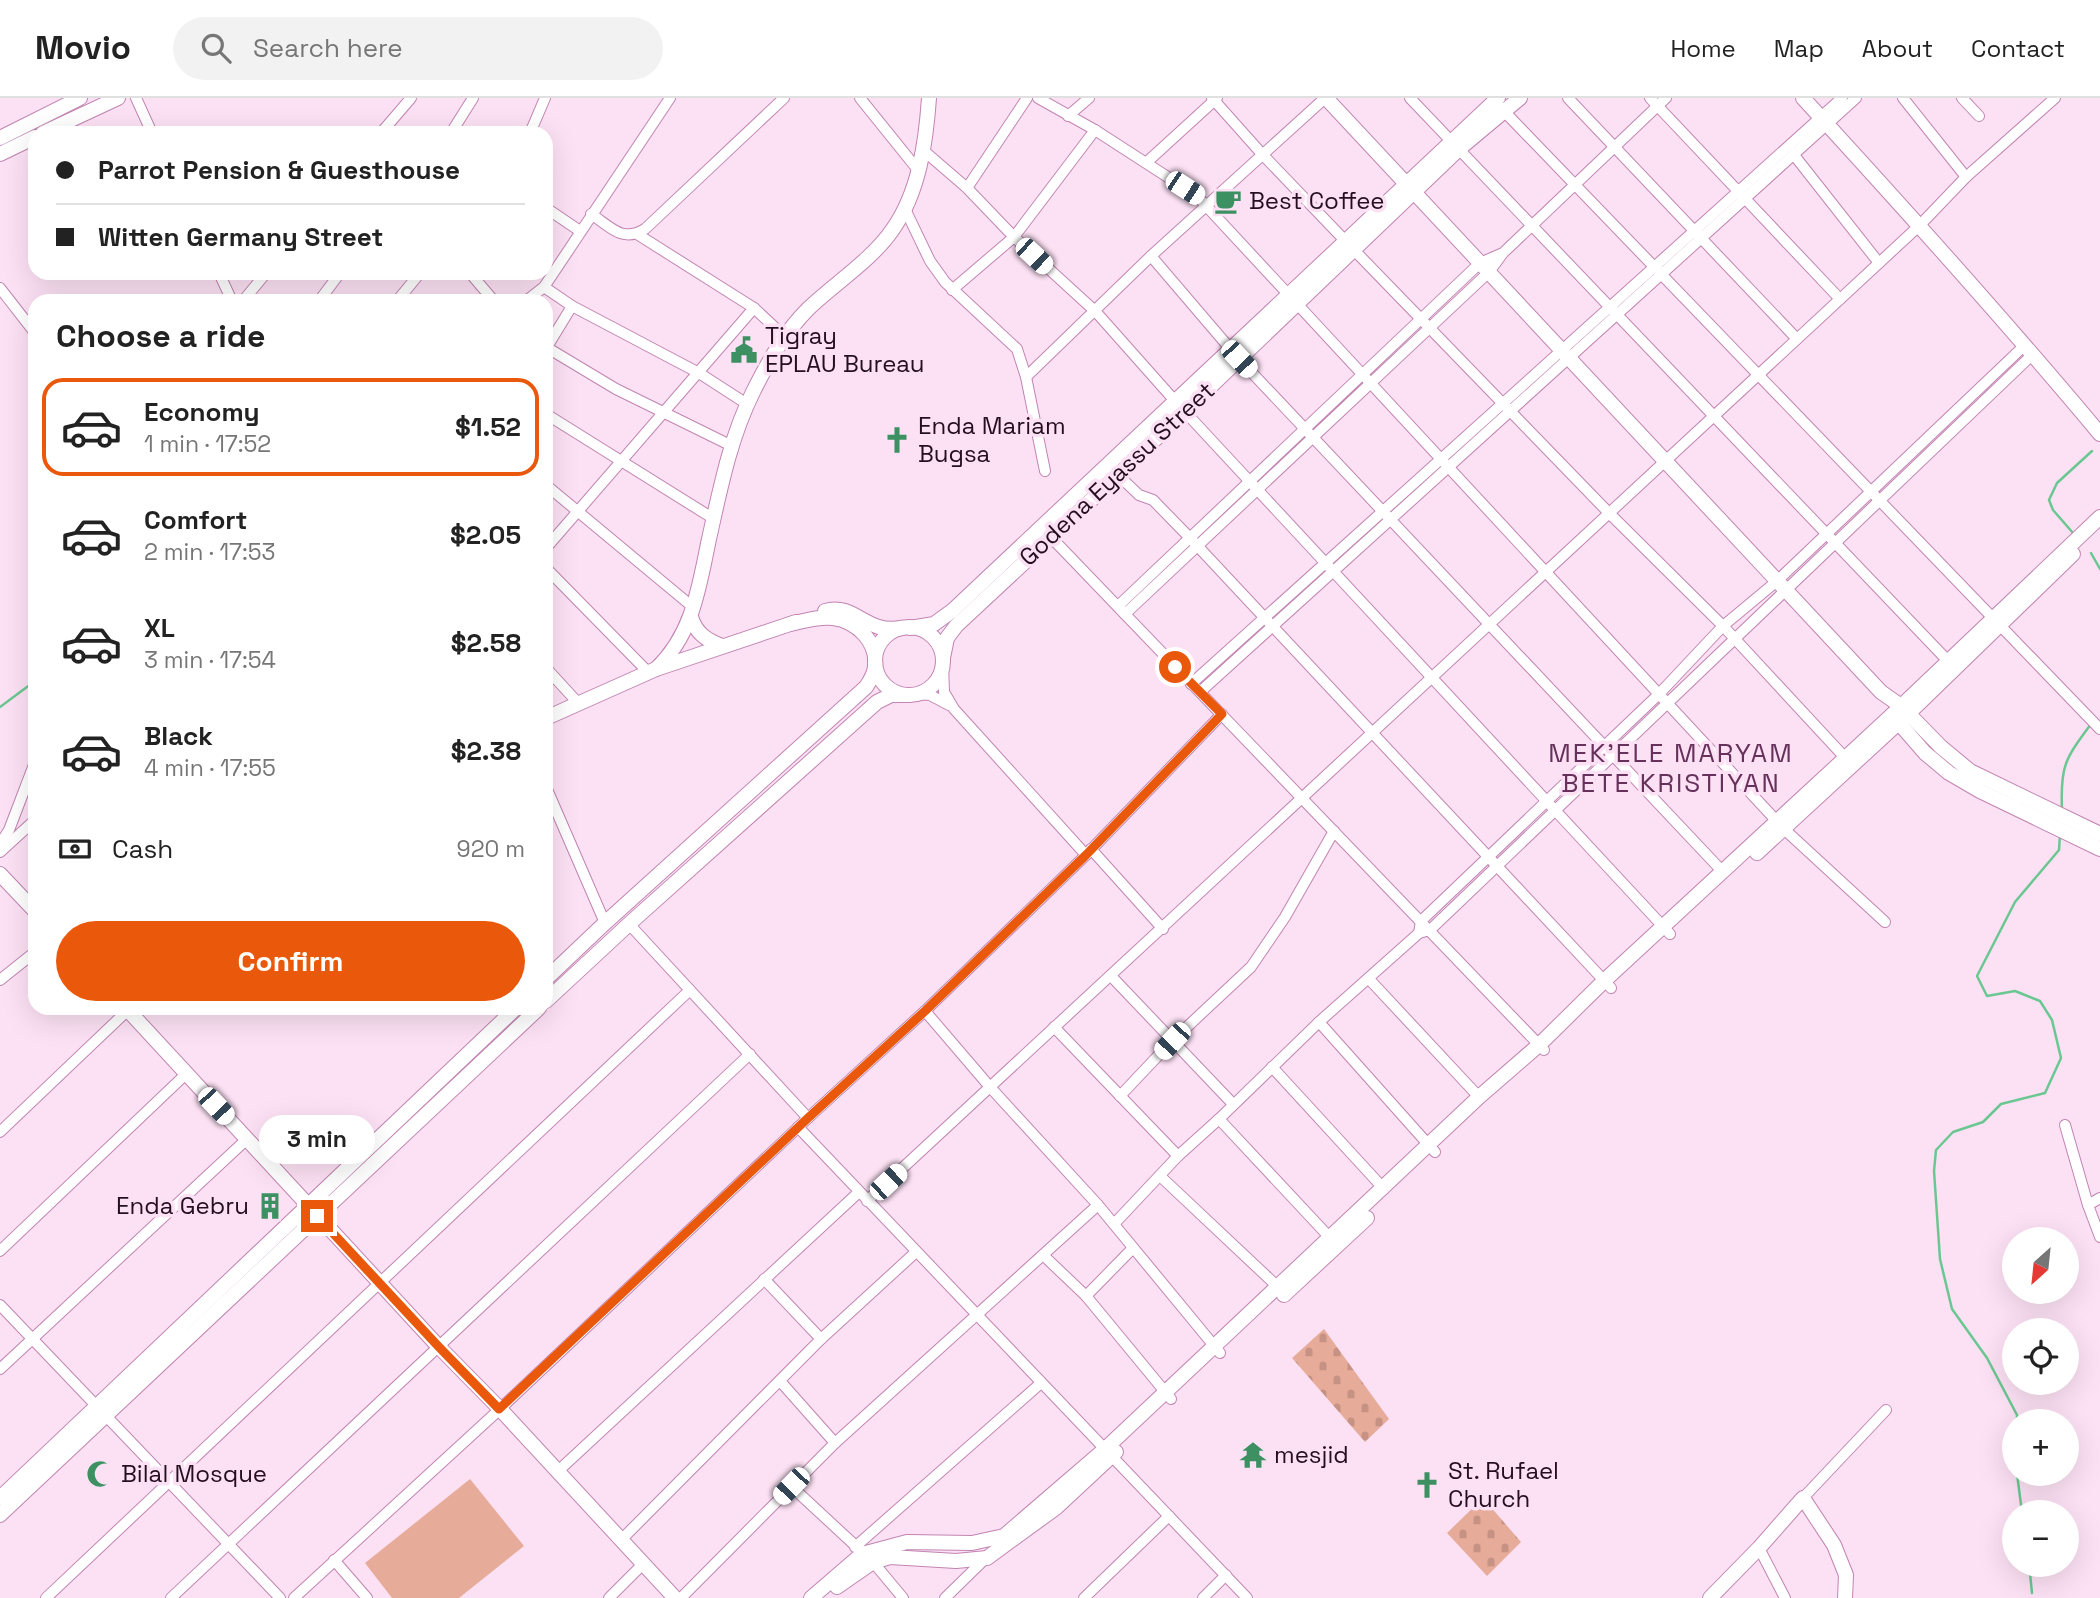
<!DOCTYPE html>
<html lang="en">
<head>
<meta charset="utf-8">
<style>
	:root { --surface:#fff; --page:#f2f2f2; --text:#222; --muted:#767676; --line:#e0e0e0; --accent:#ea580c }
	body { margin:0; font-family:"Space Grotesk",sans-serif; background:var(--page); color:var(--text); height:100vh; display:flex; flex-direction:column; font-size:26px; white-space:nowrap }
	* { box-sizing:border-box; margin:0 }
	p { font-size:23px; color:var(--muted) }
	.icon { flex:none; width:38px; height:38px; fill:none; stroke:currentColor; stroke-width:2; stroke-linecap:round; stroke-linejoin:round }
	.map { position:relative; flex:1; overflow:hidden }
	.panel { position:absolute; left:28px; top:196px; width:525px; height:721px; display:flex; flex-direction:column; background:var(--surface); border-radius:21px; box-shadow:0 7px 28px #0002 }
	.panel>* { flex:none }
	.banner { position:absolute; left:28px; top:28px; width:525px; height:154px; border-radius:21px; box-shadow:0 7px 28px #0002; display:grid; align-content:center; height:154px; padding:0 28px; background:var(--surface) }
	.needle { width:46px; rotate:207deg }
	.buttons { position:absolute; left:2002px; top:1129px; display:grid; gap:14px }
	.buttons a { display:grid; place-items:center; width:77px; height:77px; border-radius:50%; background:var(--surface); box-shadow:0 7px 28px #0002; font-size:35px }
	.end { position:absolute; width:32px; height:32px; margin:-16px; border:9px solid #ea580c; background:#fff; box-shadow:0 0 0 4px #fff }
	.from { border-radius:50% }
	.bubble { position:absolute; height:49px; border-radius:24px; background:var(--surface); box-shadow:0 7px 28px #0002; font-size:23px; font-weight:800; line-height:49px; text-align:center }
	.car { position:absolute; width:21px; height:42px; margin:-21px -10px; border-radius:9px; box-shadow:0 0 5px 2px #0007; background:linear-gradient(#fff 24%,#345 0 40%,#fff 0 76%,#345 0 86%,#fff 0) }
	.banner b { display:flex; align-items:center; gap:24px; height:66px; font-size:26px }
	.banner b+b { border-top:2px solid var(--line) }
	.banner i { width:18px; height:18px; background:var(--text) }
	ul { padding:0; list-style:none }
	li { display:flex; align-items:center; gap:21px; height:98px; margin:0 14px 10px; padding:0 14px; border:4px solid transparent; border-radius:21px }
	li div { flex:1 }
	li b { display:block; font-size:26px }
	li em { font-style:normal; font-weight:800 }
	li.on { border-color:var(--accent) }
	li>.icon { width:63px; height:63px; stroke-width:1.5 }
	h2 { padding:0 28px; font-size:32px; line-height:84px }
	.pay { display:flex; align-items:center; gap:18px; height:77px; padding:0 28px; font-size:26px }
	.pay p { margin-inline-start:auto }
	.action { display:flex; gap:14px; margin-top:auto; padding:14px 28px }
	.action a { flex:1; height:80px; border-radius:42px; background:var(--accent); color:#fff; font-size:28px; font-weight:800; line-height:80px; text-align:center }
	header { display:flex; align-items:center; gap:42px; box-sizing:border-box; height:98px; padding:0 35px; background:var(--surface); border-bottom:2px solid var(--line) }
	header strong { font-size:33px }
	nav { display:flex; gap:38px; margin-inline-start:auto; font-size:24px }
	.search { width:490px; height:63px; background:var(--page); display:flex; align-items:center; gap:18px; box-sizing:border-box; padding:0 24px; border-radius:38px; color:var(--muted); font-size:26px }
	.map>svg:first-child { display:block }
	.green { fill:#e7ab9a }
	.cemetery { fill:url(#cemetery-stones) }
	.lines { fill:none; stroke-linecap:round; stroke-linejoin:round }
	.stream { stroke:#6bc791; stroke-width:2.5 }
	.street-casing { stroke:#c284b1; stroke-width:12 }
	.secondary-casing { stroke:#c284b1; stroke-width:16 }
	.street { stroke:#fff; stroke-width:10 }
	.secondary { stroke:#fff; stroke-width:14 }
	.route { stroke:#ea580c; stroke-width:9 }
	.labels { text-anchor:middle; stroke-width:7; stroke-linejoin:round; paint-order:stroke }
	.poi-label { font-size:24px; fill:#240e1f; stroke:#fce1f4; text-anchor:start }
	.street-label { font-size:24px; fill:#240e1f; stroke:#fce1f4 }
	.neighbourhood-label { font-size:26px; letter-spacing:2px; fill:#66315a; stroke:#fce1f4 }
</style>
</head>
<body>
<header>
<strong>Movio</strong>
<div class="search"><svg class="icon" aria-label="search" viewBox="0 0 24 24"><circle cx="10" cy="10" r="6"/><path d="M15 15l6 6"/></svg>Search here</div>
<nav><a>Home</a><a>Map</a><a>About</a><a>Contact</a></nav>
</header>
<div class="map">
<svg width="2100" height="1500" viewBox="0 0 2100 1500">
	<defs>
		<pattern id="cemetery-stones" width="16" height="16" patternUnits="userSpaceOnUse" patternTransform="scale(1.75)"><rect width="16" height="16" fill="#e7ab9a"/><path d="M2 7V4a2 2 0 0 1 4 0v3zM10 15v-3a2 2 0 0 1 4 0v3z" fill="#c69284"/></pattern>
	</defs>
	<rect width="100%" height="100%" fill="#fce1f4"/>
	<path class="green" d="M470,1381L524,1448L459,1500H392L365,1465Z"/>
	<g class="cemetery">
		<path d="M1324,1231L1389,1321L1365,1344L1292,1260Z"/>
		<path d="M1483,1400L1521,1444L1487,1478L1447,1435Z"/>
	</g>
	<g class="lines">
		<g class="stream">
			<path d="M2073,435L2053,412L2049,402L2057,385L2092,353"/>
			<path d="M2091,455L2100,471"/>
			<path d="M0,609L35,583"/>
			<path d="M2062,712C2060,668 2065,661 2091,626"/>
			<path d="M2017,1323V1317L1987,1260L1952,1211L1940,1161L1934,1073L1936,1052L1953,1034L1983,1024L2001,1006L2045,995L2061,960L2052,922L2040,903L2015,893L1987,898L1977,878L2015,804L2059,752L2060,736"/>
			<path d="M2017,1376L2022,1414"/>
			<path d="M2029,1466L2032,1495"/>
		</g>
		<defs>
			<g id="street">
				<path d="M136,0L152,35"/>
				<path d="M860,0L918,72"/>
				<path d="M1038,0L1095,32L1197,98L1784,731L1885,824"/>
				<path d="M1212,0L1262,56L1354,152L1609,415L1723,528L1850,665"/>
				<path d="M1410,0L1948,563"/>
				<path d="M1568,0L1797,241"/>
				<path d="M1650,0L1840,201"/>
				<path d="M1903,0L1966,79"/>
				<path d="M1962,0L1979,18"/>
				<path d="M1499,8L2100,631"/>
				<path d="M1068,18L1089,0"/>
				<path d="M381,35L411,0"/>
				<path d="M451,35L473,0"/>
				<path d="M530,35L545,0"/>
				<path d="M923,52L967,90L1014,139L1096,214L1175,303L1670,836"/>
				<path d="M1794,57L1879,165"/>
				<path d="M1147,64L1217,0"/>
				<path d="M967,90L1027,0"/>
				<path d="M546,110L580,133"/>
				<path d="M905,111L930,163L945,184L1017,251L1026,279L1045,373"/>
				<path d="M591,116C611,129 622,145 645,131L784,0"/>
				<path d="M637,136L754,210L784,238"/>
				<path d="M1503,155L1480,165L1118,508L1125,516L1489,174L1503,155L1666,0"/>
				<path d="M1151,158L1239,261L1723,774"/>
				<path d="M219,175L232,203"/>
				<path d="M470,175L494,203"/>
				<path d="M544,189L572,208L699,275L747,306"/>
				<path d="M0,190L35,235"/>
				<path d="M952,192L1014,139L1095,32"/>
				<path d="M243,203L266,175"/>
				<path d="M319,203L340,175"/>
				<path d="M397,203L420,175"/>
				<path d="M526,203L544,189L670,0"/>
				<path d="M546,249L616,291L732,348"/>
				<path d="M547,249L572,208"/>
				<path d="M1026,279L1151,158L1325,0"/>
				<path d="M546,316L714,421"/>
				<path d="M1118,377L1139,397L1153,402L1190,440L1611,890"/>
				<path d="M546,387L694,510"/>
				<path d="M1046,434L1544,952"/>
				<path d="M546,450L754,210"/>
				<path d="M546,470L649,575"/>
				<path d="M943,567L944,594L954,611L1086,757"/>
				<path d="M546,570L579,606"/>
				<path d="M1191,586L1842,0"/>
				<path d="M1200,594L1856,0"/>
				<path d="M916,596L930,597L949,607"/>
				<path d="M546,689L605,825"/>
				<path d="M0,746L9,732L35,664"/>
				<path d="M1091,751L1163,831"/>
				<path d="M0,754L35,722"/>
				<path d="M629,826L808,1020"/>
				<path d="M1419,835L1421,823L1659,596L1723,528L1777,483L2025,247"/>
				<path d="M1111,878L1233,1006"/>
				<path d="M1369,881L1479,999"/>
				<path d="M0,882L35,854"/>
				<path d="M925,913L990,989L1098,1107L1220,1255"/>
				<path d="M1319,924L1435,1054"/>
				<path d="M1054,929L1178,1058"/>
				<path d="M1272,969L1384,1091"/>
				<path d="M1120,998L1172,943L1251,869L1285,819L1334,733"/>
				<path d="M1219,1021L1333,1143"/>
				<path d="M2065,1027L2088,1107"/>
				<path d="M798,1029L1247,1500"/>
				<path d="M0,1034L128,912"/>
				<path d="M1160,1078L1278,1189"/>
				<path d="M2100,1100L2088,1107L2100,1139"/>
				<path d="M867,1103L1920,127L1966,79L2055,0"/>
				<path d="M1114,1126L1178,1058L1219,1021L1319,924L1419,835L1430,832L2033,256"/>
				<path d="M0,1153L186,976"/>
				<path d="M1043,1157L1086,1198L1171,1301"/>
				<path d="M764,1181L821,1241"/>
				<path d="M1086,1198L1133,1150"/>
				<path d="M0,1207L280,1500"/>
				<path d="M0,1271L247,1041"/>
				<path d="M780,1283L835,1345"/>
				<path d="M557,1374L859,1094"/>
				<path d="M791,1388L873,1464L903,1500"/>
				<path d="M1803,1400L1886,1312"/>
				<path d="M621,1442L821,1241L916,1154"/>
				<path d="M855,1449L1041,1285"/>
				<path d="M1759,1450L1785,1500"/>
				<path d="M334,1462L367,1500"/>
				<path d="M46,1500L690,892"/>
				<path d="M171,1500L750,956"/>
				<path d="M294,1500L500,1311L808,1020L925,913L1086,757L1222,616"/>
				<path d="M609,1500L643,1466"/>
				<path d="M681,1500L835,1345L1098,1107"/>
				<path d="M945,1500L988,1458"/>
				<path d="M1084,1500L1169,1418"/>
				<path d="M1203,1500L1226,1477"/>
			</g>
			<g id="secondary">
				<path d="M1326,0L1881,594L1901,608L1941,649L1970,673L2100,736"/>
				<path d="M1803,0C1904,110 2004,221 2100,336"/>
				<path d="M43,35L118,0"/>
				<path d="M0,40L80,0"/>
				<path d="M0,56L35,39"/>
				<path d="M825,513C847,506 860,524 879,529C887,532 895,531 903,530"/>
				<path d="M691,519C696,535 706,542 722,548"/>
				<circle cx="909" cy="563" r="34"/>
				<path d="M910,530L934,526L952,513L1498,0"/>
				<path d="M943,560L947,540L956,528L1118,377L1459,51L1520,0"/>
				<path d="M656,571C693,536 699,489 709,441C720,392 730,340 753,294C768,264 784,235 808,211C835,185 872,162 893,131C919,94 926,44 929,0"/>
				<path d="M1892,617L1925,655L1949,675L1980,693L2100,751"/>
				<path d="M546,620L656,571L796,524"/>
				<path d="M1757,755L1909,615L2073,456"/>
				<path d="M0,776L35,813"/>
				<path d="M546,881L605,825L866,589C870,583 874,577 875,569C878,544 857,523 833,520C819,518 804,523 790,526"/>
				<path d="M546,903L629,826L877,604L891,597H909"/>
				<path d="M126,910L438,1248L500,1311L675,1500"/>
				<path d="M1284,1197L1367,1120"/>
				<path d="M0,1400L516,910"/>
				<path d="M0,1417L539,910"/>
				<path d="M837,1489L873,1464L890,1459L956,1463L987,1460L1057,1409L1116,1354"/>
				<path d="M811,1500L862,1456L907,1444L972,1445L1004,1438L1105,1351L1479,999L1540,946L1605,882L1892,617L2100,419"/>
				<path d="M1710,1500L1759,1450L1803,1400L1834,1447L1846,1477L1845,1500"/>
			</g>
		</defs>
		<use href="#street" class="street-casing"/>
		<use href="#secondary" class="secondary-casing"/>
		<use href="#street" class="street"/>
		<use href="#secondary" class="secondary"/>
	</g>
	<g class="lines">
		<path class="route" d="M317,1118L438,1248L499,1311L808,1020L925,913L1086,757L1222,616L1175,569"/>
	</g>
	<defs>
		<symbol id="cafe-bare" viewBox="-9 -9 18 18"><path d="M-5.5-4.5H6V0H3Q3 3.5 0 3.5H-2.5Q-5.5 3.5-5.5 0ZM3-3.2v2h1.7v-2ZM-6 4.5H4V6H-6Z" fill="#3c9062" stroke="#fce1f4" stroke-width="2.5" paint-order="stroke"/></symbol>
		<symbol id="civic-bare" viewBox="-9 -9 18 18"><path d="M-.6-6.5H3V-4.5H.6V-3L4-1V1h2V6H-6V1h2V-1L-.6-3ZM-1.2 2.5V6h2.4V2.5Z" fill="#3c9062" stroke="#fce1f4" stroke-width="2.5" paint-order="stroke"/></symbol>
		<symbol id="church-bare" viewBox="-9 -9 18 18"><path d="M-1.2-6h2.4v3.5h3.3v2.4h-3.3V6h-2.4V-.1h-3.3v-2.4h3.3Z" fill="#3c9062" stroke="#fce1f4" stroke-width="2.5" paint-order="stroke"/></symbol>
		<symbol id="building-bare" viewBox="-9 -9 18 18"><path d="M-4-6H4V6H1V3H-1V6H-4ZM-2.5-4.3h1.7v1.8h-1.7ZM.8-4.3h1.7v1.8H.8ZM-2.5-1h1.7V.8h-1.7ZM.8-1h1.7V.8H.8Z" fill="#3c9062" stroke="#fce1f4" stroke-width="2.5" paint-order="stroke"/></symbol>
		<symbol id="temple-bare" viewBox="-9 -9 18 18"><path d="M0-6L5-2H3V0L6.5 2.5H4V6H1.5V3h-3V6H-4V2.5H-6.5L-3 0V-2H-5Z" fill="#3c9062" stroke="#fce1f4" stroke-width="2.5" paint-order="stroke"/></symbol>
		<symbol id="mosque-bare" viewBox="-9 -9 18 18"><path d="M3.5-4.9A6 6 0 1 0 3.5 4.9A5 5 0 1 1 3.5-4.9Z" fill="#3c9062" stroke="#fce1f4" stroke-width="2.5" paint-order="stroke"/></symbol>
	</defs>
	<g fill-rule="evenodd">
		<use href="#cafe-bare" x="1209" y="84" width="38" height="38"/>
		<use href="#civic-bare" x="725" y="233" width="38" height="38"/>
		<use href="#church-bare" x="878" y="323" width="38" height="38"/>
		<use href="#building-bare" x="251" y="1089" width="38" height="38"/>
		<use href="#temple-bare" x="1234" y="1338" width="38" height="38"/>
		<use href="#mosque-bare" x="81" y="1357" width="38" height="38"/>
		<use href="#church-bare" x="1408" y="1368" width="38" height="38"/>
	</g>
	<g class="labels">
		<g class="poi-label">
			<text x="1249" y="111">Best Coffee</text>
			<text x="765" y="246">Tigray<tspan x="765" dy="28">EPLAU Bureau</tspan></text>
			<text x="918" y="336">Enda Mariam<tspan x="918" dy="28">Bugsa</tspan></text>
			<text x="249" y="1116" text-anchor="end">Enda Gebru</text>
			<text x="1274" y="1365">mesjid</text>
			<text x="1448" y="1381">St. Rufael<tspan x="1448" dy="28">Church</tspan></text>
			<text x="121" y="1384">Bilal Mosque</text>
		</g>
		<g class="street-label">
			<text transform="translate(1117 376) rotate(-43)" y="8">Godena Eyassu Street</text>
		</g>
		<g class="neighbourhood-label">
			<text x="1671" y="664">MEK'ELE MARYAM<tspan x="1671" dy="30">BETE KRISTIYAN</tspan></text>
		</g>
	</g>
</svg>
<div class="buttons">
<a><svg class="needle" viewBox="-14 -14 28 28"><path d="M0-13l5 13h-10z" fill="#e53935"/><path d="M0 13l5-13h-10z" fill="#767676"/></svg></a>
<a><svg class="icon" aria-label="locate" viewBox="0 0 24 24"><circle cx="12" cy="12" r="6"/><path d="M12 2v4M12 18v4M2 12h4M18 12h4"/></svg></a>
<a>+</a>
<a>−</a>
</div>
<i class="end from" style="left:1175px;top:569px"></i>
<i class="end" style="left:317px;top:1118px"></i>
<div class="bubble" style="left:259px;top:1017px;width:116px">3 min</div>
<i class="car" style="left:1185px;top:90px;rotate:123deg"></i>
<i class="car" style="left:1034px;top:158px;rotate:133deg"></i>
<i class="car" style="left:1239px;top:261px;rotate:137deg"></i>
<i class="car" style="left:1172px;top:943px;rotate:223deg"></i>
<i class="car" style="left:216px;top:1008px;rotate:137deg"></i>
<i class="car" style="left:888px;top:1084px;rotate:47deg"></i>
<i class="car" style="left:791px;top:1388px;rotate:224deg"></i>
<div class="banner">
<b><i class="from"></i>Parrot Pension &amp; Guesthouse</b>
<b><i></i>Witten Germany Street</b>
</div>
<section class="panel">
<h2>Choose a ride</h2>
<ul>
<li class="on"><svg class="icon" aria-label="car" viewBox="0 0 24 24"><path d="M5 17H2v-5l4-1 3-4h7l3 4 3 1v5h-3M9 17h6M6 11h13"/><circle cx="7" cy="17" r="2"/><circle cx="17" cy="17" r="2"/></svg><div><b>Economy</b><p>1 min · 17:52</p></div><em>$1.52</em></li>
<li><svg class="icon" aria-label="car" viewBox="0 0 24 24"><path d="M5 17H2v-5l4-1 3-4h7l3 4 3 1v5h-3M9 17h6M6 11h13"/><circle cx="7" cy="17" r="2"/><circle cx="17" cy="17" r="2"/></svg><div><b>Comfort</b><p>2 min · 17:53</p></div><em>$2.05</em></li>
<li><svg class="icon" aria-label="car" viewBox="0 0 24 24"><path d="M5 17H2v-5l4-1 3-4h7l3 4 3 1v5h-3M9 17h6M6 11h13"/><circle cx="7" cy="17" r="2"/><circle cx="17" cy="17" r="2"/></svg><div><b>XL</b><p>3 min · 17:54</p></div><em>$2.58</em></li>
<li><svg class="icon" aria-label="car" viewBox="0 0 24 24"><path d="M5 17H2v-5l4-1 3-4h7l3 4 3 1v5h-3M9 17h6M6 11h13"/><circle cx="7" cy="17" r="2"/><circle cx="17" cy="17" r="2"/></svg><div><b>Black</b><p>4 min · 17:55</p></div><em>$2.38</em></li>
</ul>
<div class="pay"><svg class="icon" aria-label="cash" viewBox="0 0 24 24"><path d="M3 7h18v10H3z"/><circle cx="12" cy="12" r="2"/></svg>Cash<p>920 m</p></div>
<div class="action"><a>Confirm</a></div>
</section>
</div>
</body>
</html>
